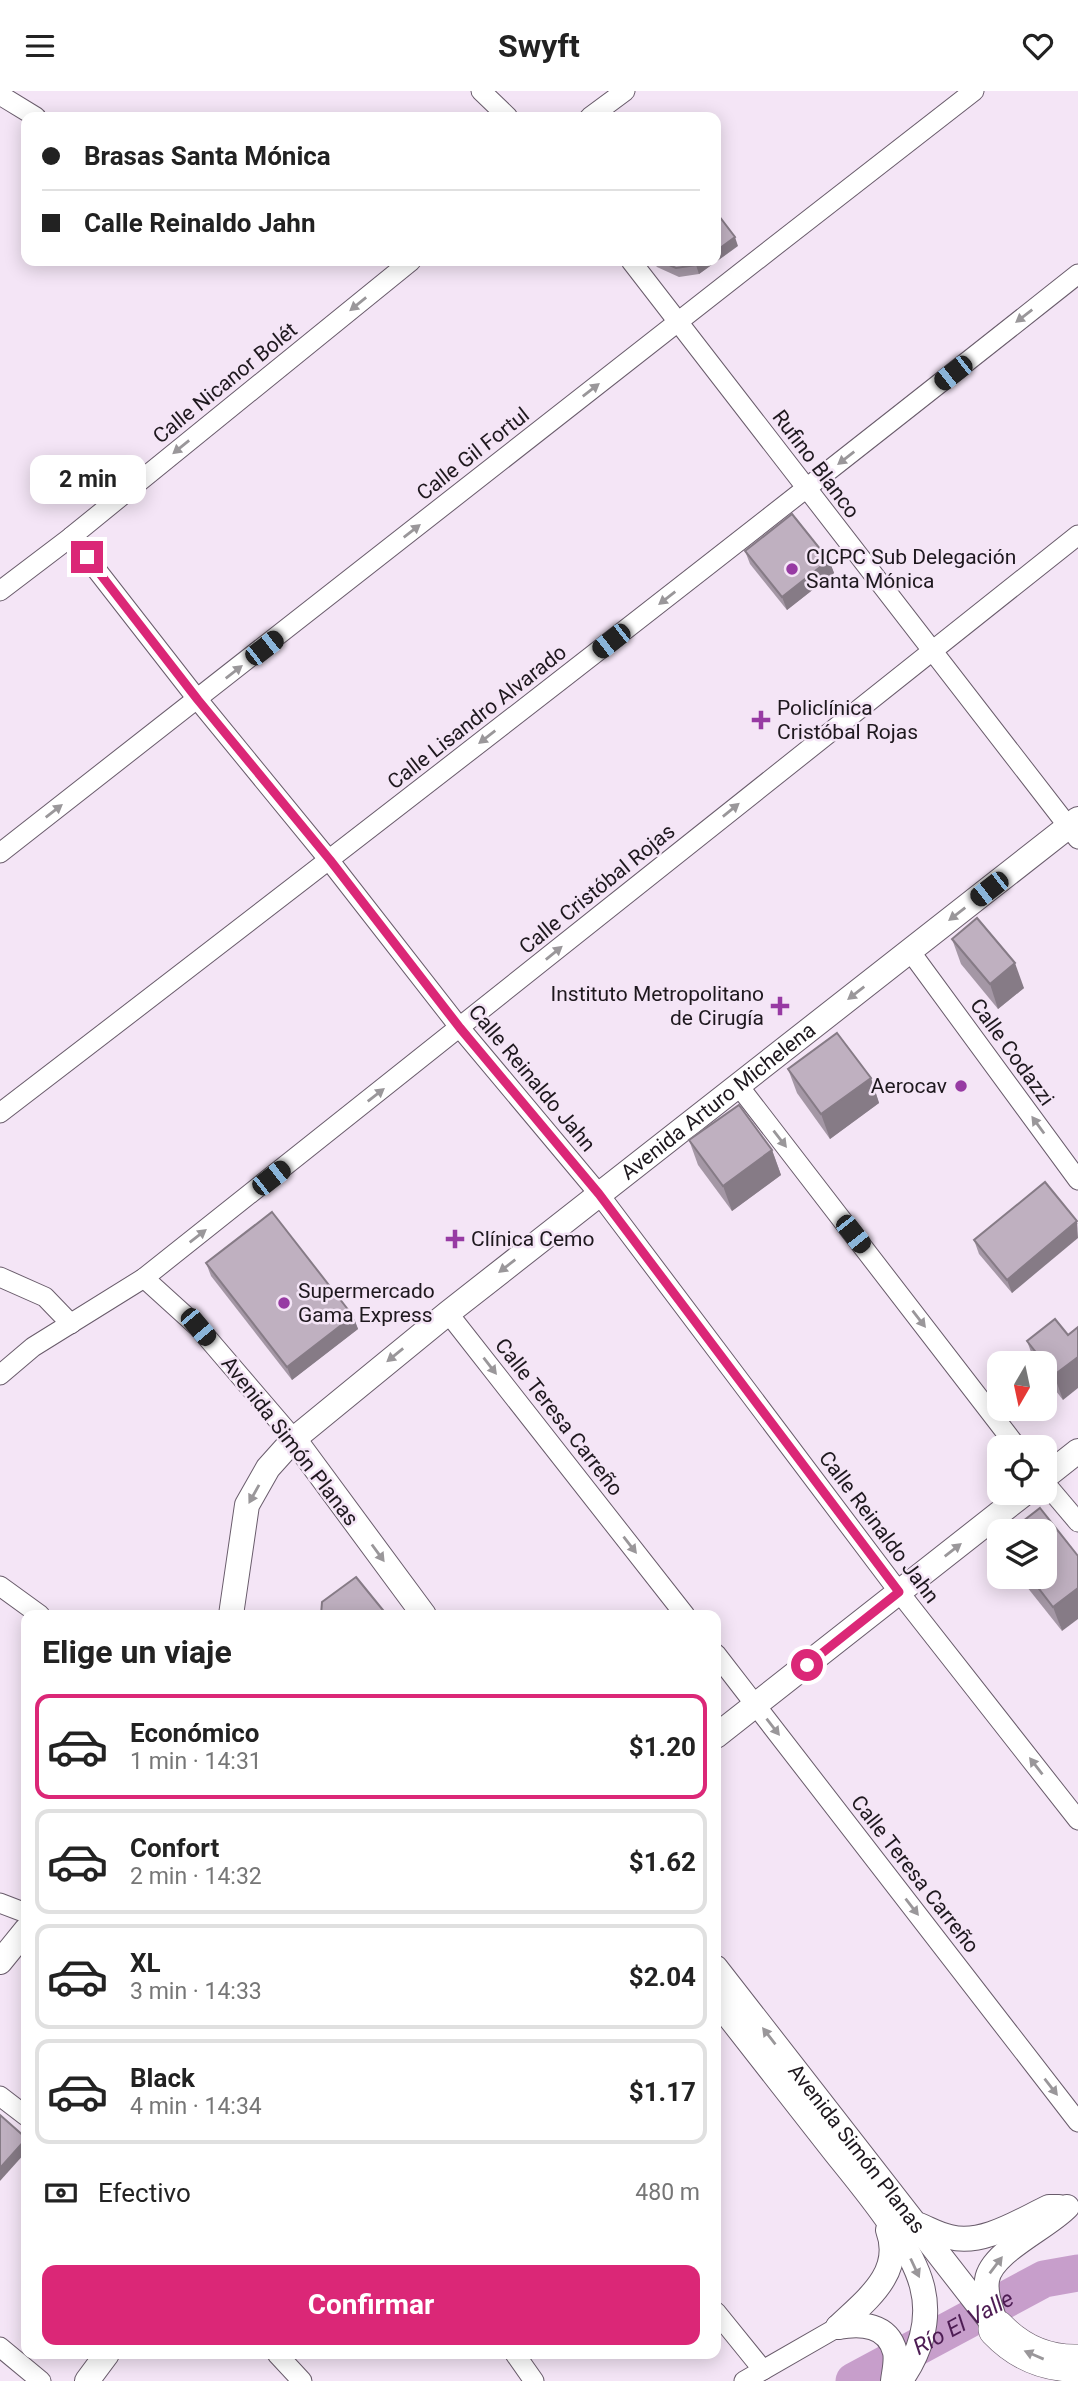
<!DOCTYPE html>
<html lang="es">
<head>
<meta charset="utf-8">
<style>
	:root { --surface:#fff; --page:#f6f6f6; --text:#222; --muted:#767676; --line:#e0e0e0; --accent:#db2777 }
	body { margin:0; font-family:Roboto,sans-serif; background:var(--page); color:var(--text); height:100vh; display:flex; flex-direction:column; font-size:26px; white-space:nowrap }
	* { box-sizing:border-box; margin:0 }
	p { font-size:23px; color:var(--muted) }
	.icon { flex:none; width:38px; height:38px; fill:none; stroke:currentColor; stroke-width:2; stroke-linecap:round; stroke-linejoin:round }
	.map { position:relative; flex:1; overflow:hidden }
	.sheet { position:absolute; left:21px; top:1519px; width:700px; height:749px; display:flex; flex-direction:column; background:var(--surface); border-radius:14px; box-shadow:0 4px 18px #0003 }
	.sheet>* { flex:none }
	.guide { position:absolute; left:21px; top:21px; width:700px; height:154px; border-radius:14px; box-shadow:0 4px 18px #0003; display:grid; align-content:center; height:154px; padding:0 21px; background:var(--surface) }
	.needle { width:46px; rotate:189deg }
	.controls { position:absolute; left:987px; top:1260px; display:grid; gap:14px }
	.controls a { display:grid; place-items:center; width:70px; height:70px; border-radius:14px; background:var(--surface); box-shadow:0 4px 18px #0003; font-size:35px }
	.end { position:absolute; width:32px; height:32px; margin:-16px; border:9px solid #db2777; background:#fff; box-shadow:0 0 0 4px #fff }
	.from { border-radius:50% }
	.bubble { position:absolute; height:49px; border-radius:14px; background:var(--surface); box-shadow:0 4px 18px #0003; font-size:23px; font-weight:700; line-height:49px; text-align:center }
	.car { position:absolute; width:21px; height:42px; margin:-21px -10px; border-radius:9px; box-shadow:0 0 5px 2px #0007; background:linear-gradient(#222 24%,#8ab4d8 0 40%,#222 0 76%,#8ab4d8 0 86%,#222 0) }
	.guide b { display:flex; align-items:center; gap:24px; height:66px; font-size:26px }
	.guide b+b { border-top:2px solid var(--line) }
	.guide i { width:18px; height:18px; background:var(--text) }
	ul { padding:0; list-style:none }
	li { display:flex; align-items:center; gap:21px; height:105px; margin:0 14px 10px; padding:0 7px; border:4px solid var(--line); border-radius:14px }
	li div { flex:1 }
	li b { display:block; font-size:26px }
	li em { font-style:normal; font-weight:700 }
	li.selected { border-color:var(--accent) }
	li>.icon { width:63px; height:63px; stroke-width:1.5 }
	h2 { padding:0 21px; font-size:32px; line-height:84px }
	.pay { display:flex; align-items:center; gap:18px; height:77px; padding:0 21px; font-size:26px }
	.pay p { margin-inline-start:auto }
	.cta { display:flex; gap:14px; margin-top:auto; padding:14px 21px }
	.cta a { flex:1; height:80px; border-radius:14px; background:var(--accent); color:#fff; font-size:28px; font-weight:700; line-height:80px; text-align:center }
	header { display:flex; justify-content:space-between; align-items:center; height:91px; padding:0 21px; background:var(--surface); font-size:32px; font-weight:700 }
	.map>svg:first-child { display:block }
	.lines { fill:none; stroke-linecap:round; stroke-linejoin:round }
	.river { stroke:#c79ecb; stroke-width:37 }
	.minor-casing { stroke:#695c6b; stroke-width:21 }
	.tertiary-casing { stroke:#695c6b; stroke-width:26 }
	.motorway-casing { stroke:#695c6b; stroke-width:38 }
	.minor { stroke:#fff; stroke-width:19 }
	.tertiary { stroke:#fff; stroke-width:24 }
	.motorway { stroke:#fff; stroke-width:37 }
	.wall { fill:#a497a5 }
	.shaded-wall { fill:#867b86 }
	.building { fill:#bfb0c0; stroke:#867b86; stroke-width:2 }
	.oneway { fill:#9a979a }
	.route { stroke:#db2777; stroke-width:9 }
	.poi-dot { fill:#973aa3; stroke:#f4e5f6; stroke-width:2.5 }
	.labels { text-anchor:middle; stroke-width:5; stroke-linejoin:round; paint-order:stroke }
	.street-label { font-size:21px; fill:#1e181e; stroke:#f4e5f6 }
	.poi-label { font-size:21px; fill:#1e181e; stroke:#f4e5f6; text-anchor:start }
	.water-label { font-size:23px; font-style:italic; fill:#4d1c53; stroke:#f4e5f6 }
</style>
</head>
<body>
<header><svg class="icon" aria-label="menu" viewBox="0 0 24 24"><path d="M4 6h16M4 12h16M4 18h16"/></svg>Swyft<svg class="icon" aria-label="heart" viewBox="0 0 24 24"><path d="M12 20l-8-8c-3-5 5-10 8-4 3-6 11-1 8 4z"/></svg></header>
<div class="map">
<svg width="1078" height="2290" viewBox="0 0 1078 2290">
	<rect width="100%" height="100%" fill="#f4e5f6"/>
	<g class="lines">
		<path class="river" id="s1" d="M854,2290L1044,2188L1078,2182"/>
		<defs>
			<g id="minor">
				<path d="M481,0L508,26"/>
				<path d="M0,4L36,26"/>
				<path d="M590,26L625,0"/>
				<path d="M631,170L1078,748"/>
				<path d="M71,446L198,609L329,769L460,937L599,1103L899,1501L1078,1729"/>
				<path d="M0,500L71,446L411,170"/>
				<path d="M0,762C327,510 648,252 974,0"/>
				<path d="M910,860L1078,1089"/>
				<path d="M738,994L1017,1356"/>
				<path d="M0,1022C361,745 721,466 1078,183"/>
				<path d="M0,1186L45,1206L71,1233"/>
				<path d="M144,1187L198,1236L294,1348"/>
				<path d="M448,1222L685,1524"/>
				<path d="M0,1284L33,1256L144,1187L1078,444"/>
				<path d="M1045,1392L1078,1431"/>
				<path d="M0,1495L40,1524"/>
				<path d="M716,1563L1078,2031"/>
				<path d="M0,1812L26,1822"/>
				<path d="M0,2005L26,2025"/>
				<path d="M716,2221L763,2279"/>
				<path d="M0,2256L41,2290"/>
				<path d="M277,2263L302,2290"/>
				<path d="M515,2263L534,2290"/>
				<path d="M744,2290L838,2236"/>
			</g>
			<g id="tertiary">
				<path d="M294,1348L424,1524"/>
				<path d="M1045,1386L1078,1360"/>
				<path id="s2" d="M231,1524L247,1414L268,1377L294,1348L448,1222L1078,728"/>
				<path d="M716,1645L1025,1402"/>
				<path d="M0,1871L26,1839"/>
				<path id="s3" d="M716,1877L997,2238"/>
				<path d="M716,1909C756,1960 795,2010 835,2061C863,2096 911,2152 922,2195C931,2229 920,2263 900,2290"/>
				<path d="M919,2134C929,2138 939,2144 950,2146C982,2155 1021,2129 1049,2116H1059"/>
				<path d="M994,2227C990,2215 985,2202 987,2189C991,2161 1047,2137 1067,2116"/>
				<path d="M838,2236C866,2209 904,2182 888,2139"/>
				<path d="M838,2236C861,2232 888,2233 895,2261C897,2270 894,2281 893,2290"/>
				<path d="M87,2290L107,2263"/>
			</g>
			<path id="motorway" d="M997,2238C1019,2261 1045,2273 1078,2272"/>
		</defs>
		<use href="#minor" class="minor-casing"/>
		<use href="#tertiary" class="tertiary-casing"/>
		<use href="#motorway" class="motorway-casing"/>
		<use href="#minor" class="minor"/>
		<use href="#tertiary" class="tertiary"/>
		<use href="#motorway" class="motorway"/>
	</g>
	<g class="wall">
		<path d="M738,155L699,183L679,186L657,176L652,170H716Z"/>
		<path d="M745,460L829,469L834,482L787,519L750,473Z"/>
		<path d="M952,848L1024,897L998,918L961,873Z"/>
		<path d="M788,978L871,987L879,1012L830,1048L797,1002Z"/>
		<path d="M689,1049L772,1059L781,1084L732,1120L698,1074Z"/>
		<path d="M1078,1132L1012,1202L979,1163L974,1149Z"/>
		<path d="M206,1172L353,1225L358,1238L292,1289L211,1185Z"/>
		<path d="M1055,1228L1063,1309L1045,1286V1272H1035L1027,1250Z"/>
		<path d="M1019,1486H1045L1062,1540Z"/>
	</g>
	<g class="shaded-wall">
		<path d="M735,146L738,155L699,183L696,174L702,170H716V160Z"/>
		<path d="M829,469L834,482L787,519L782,506Z"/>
		<path d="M1015,872L1024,897L998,918L990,893Z"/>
		<path d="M871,987L879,1012L830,1048L821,1023Z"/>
		<path d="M772,1059L781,1084L732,1120L723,1095Z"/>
		<path d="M1077,1130L1078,1147L1012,1202L1007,1189Z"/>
		<path d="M353,1225L358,1238L292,1289L287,1276Z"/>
		<path d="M1078,1266V1297L1063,1309L1054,1284Z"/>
		<path d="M1078,1497V1528L1062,1540L1053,1516Z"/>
		<path d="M26,2048V2061L0,2090V2077Z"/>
	</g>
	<g class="building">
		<path d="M716,121L735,146L716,160Z"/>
		<path d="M660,170H702L696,174L676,177Z"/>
		<path d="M792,423L829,469L782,506L745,460Z"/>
		<path d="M977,827L1015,872L990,893L952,848Z"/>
		<path d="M837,942L871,987L821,1023L788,978Z"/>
		<path d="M739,1014L772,1059L723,1095L689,1049Z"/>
		<path d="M1045,1091L1077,1130L1007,1189L974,1149Z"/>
		<path d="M272,1121L353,1225L287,1276L206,1172Z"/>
		<path d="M1055,1228L1068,1244L1078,1236V1266L1054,1284L1027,1250Z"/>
		<path d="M1040,1417L1078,1465V1497L1053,1516L1030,1486H1045V1440H1010Z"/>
		<path d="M356,1486L387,1524H321L322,1511Z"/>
		<path d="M0,2024L26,2047V2048L0,2077Z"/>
	</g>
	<defs><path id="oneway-solid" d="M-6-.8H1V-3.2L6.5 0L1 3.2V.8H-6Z" transform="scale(1.75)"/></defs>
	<g class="oneway">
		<use href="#oneway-solid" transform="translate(358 213) rotate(141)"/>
		<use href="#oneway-solid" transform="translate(1024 225) rotate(142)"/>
		<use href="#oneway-solid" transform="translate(591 299) rotate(-38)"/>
		<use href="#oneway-solid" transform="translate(181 356) rotate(141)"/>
		<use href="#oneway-solid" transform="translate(846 367) rotate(142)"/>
		<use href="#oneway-solid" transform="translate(412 440) rotate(-38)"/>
		<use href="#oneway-solid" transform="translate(667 507) rotate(142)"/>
		<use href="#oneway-solid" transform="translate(234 581) rotate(-38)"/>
		<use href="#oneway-solid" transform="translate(487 646) rotate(142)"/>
		<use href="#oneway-solid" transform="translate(731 719) rotate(-39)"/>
		<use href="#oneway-solid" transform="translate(54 720) rotate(-38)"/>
		<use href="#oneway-solid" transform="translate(957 823) rotate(142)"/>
		<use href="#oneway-solid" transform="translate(554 862) rotate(-39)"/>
		<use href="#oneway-solid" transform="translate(856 902) rotate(142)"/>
		<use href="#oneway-solid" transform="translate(376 1004) rotate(-38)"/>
		<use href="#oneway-solid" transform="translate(1038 1034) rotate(-126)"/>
		<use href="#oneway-solid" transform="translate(780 1048) rotate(52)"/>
		<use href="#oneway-solid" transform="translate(198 1145) rotate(-38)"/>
		<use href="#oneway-solid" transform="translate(507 1175) rotate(142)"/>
		<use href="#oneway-solid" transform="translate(919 1228) rotate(52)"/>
		<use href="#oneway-solid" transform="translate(395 1264) rotate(141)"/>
		<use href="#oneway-solid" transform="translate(490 1275) rotate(52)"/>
		<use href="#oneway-solid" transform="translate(254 1403) rotate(119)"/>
		<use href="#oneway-solid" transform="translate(630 1454) rotate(52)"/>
		<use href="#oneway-solid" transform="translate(953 1459) rotate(-38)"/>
		<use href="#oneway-solid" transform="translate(378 1462) rotate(54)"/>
		<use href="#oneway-solid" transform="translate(773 1636) rotate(52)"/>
		<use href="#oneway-solid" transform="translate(1036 1675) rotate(-128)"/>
		<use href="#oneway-solid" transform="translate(912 1816) rotate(52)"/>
		<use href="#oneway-solid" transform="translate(769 1945) rotate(-128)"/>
		<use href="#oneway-solid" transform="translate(1051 1996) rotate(52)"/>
		<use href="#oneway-solid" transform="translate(996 2174) rotate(-53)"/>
		<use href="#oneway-solid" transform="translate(915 2177) rotate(65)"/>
		<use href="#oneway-solid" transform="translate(1034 2264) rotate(-157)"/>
	</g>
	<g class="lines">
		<path class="route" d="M87,466L198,609L330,769L460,937L599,1103L899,1501L807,1574"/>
	</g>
	<g class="poi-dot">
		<circle cx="792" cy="478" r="7"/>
		<path d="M757.5 618.5h7v7h7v7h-7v7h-7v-7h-7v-7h7z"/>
		<path d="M776.5 904.5h7v7h7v7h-7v7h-7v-7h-7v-7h7z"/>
		<circle cx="961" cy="995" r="7"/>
		<path d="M451.5 1137.5h7v7h7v7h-7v7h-7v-7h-7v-7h7z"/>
		<circle cx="284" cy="1212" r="7"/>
	</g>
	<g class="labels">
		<g class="street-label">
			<text transform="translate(225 292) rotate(-39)" y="7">Calle Nicanor Bolét</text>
			<text transform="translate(473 363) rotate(-38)" y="7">Calle Gil Fortul</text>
			<text transform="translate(816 373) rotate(53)" y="7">Rufino Blanco</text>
			<text transform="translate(477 626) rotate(-38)" y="7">Calle Lisandro Alvarado</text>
			<text transform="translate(597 798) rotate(-39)" y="7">Calle Cristóbal Rojas</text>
			<text transform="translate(1012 961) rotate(54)" y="7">Calle Codazzi</text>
			<text transform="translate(532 987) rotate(50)" y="7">Calle Reinaldo Jahn</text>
			<text dy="7" stroke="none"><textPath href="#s2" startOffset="735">Avenida Arturo Michelena</textPath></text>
			<text transform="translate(559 1326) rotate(52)" y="7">Calle Teresa Carreño</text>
			<text transform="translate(290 1350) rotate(52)" y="7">Avenida Simón Planas</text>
			<text transform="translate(879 1436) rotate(53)" y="7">Calle Reinaldo Jahn</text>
			<text transform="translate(915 1783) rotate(52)" y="7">Calle Teresa Carreño</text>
			<text dy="7" stroke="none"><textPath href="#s3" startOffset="229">Avenida Simón Planas</textPath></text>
		</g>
		<g class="poi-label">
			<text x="806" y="473">CICPC Sub Delegación<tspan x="806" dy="24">Santa Mónica</tspan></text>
			<text x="777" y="624">Policlínica<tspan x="777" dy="24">Cristóbal Rojas</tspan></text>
			<text x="764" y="910" text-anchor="end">Instituto Metropolitano<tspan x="764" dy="24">de Cirugía</tspan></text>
			<text x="947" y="1002" text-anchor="end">Aerocav</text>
			<text x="471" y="1155">Clínica Cemo</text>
			<text x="298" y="1207">Supermercado<tspan x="298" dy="24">Gama Express</tspan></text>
		</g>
		<g class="water-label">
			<text dy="8" stroke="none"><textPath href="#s1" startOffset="124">Río El Valle</textPath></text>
		</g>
	</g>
</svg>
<div class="controls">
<a><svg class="needle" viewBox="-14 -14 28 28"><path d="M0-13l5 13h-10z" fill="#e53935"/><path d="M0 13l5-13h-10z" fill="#767676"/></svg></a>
<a><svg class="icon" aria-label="locate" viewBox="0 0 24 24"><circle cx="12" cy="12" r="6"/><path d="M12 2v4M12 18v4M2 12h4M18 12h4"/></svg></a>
<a><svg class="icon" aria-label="layers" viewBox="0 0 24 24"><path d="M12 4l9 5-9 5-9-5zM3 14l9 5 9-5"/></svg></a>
</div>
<i class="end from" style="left:807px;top:1574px"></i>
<i class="end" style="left:87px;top:466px"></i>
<div class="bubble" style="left:30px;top:364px;width:116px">2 min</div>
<i class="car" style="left:953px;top:282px;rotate:232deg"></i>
<i class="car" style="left:611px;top:550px;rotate:232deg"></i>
<i class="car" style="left:264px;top:557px;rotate:52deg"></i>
<i class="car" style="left:989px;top:798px;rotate:232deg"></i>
<i class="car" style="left:271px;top:1087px;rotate:52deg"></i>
<i class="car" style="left:853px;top:1143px;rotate:142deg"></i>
<i class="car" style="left:198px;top:1236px;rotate:140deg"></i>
<div class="guide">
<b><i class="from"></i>Brasas Santa Mónica</b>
<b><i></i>Calle Reinaldo Jahn</b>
</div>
<section class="sheet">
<h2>Elige un viaje</h2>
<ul>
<li class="selected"><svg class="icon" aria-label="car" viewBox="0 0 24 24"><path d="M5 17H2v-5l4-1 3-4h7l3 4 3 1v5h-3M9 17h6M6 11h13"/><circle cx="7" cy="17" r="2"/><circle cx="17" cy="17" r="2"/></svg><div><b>Económico</b><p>1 min · 14:31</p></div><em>$1.20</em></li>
<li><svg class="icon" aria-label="car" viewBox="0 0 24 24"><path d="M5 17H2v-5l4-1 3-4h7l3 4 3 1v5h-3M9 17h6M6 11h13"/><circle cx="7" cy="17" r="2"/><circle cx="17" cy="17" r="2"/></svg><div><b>Confort</b><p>2 min · 14:32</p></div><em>$1.62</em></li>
<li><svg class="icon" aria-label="car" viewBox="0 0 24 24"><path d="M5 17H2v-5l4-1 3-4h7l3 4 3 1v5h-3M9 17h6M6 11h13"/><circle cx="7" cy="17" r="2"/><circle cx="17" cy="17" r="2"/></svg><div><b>XL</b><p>3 min · 14:33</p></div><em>$2.04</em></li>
<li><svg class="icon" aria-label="car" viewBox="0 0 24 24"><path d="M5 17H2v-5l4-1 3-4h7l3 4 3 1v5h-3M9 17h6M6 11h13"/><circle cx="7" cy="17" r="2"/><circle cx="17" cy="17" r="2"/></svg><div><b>Black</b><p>4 min · 14:34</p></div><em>$1.17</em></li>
</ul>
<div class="pay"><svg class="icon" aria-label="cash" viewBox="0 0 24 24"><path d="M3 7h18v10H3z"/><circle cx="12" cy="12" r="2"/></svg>Efectivo<p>480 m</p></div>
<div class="cta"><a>Confirmar</a></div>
</section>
</div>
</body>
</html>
